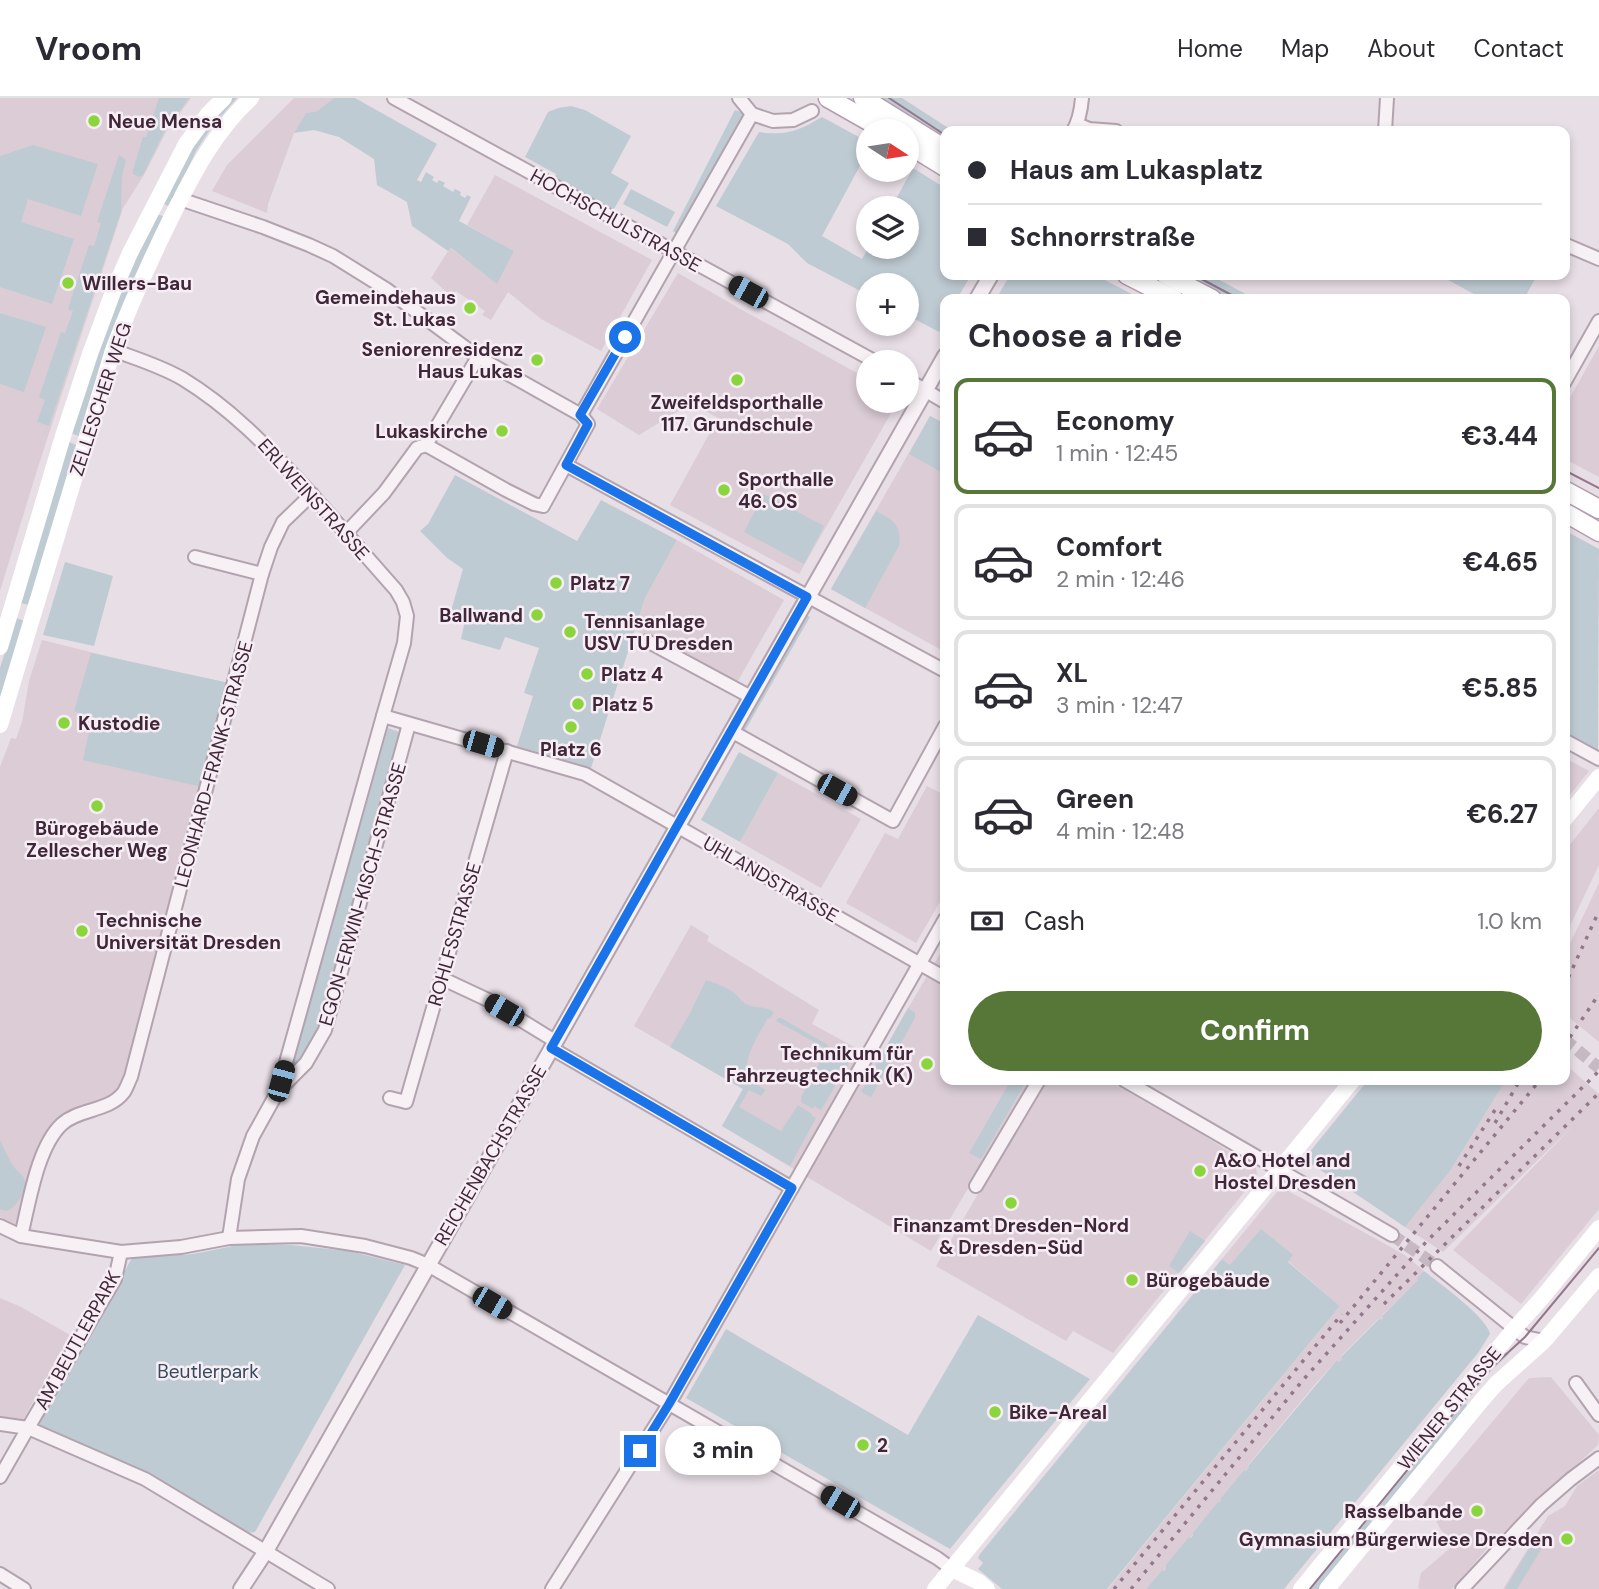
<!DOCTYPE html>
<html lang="en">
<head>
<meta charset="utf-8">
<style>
	:root { --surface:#fff; --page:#f7f7f7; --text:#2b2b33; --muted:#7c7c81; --line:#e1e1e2; --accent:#567737 }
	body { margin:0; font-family:"DM Sans",sans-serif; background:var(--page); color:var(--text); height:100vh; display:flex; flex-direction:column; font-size:26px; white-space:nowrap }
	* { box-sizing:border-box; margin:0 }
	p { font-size:23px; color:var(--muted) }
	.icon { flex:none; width:38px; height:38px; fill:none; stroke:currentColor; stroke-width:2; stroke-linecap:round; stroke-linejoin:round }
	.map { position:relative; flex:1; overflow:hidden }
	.sheet { position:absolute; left:940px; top:196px; width:630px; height:791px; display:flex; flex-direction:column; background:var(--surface); border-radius:14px; box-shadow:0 4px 10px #0003 }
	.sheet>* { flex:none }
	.guide { position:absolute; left:940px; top:28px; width:630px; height:154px; border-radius:14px; box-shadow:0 4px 10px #0003; display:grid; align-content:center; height:154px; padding:0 28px; background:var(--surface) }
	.needle { width:46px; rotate:102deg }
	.controls { position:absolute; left:856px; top:21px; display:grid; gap:14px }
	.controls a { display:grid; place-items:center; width:63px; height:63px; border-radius:50%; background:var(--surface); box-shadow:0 4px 10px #0003; font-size:35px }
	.end { position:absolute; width:32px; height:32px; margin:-16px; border:9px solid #1a73e8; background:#fff; box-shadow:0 0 0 4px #fff }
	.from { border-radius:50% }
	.bubble { position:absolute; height:49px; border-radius:24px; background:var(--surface); box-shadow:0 4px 10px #0003; font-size:23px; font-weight:700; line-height:49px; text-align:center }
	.car { position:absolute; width:21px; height:42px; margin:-21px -10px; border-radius:9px; box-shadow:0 0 5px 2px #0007; background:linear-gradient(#222 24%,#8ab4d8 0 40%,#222 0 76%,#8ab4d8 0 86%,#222 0) }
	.guide b { display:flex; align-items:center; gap:24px; height:66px; font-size:26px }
	.guide b+b { border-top:2px solid var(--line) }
	.guide i { width:18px; height:18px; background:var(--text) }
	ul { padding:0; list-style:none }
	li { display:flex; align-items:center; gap:21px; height:116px; margin:0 14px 10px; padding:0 14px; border:4px solid var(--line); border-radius:14px }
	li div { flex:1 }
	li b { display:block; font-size:26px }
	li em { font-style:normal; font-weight:700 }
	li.selected { border-color:var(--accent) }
	li>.icon { width:63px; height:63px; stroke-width:1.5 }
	h2 { padding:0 28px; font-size:32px; line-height:84px }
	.pay { display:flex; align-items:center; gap:18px; height:77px; padding:0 28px; font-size:26px }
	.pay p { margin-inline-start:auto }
	.primary-button { display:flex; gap:14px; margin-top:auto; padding:14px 28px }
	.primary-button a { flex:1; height:80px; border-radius:42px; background:var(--accent); color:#fff; font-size:28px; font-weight:700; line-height:80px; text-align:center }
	header { display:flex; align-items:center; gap:42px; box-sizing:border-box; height:98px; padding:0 35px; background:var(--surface); border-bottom:2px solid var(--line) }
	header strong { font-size:33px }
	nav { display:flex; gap:38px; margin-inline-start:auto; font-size:24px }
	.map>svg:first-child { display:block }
	.built { fill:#dbccd6 }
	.green { fill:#bfcbd3 }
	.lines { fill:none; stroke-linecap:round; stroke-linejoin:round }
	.minor-tunnel { stroke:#c6b9c3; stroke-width:12; stroke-dasharray:12 6; stroke-linecap:butt }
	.minor-casing { stroke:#b2a3af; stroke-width:16 }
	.tertiary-casing { stroke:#b2a3af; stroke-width:18 }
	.primary-casing { stroke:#b59daf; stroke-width:21 }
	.minor { stroke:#f7f1f5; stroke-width:12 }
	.tertiary { stroke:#f7f1f5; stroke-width:14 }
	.secondary { stroke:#fff; stroke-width:16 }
	.primary { stroke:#fff; stroke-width:18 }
	.tram { stroke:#93778b; stroke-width:2 }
	.rail { stroke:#93778b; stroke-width:3.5; stroke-dasharray:3.5 7; stroke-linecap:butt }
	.route { stroke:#1a73e8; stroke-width:9 }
	.poi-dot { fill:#8ad53c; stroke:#f6eef4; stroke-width:2.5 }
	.labels { text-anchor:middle; stroke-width:5; stroke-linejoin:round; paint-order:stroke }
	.poi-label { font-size:19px; font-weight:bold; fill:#402639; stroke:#f6eef4; text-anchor:start }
	.street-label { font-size:19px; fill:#402639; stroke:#f6eef4 }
	.park-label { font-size:19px; fill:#334a5d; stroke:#f6eef4 }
</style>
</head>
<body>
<header>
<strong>Vroom</strong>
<nav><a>Home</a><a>Map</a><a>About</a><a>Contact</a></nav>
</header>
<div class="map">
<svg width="1599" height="1491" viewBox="0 0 1599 1491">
	<rect width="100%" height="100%" fill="#e8dee6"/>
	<g class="built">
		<path d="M0,0H191L166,34L144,77L123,110L38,369L0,493Z"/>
		<path d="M294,0H334L317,13L306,15L294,35L268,106L267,115L212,93L227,67Z"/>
		<path d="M495,77L652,162L601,253L541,221L508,194L491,222L482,217L485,213L456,193L452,199L431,180L450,150L497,185L514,153L467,127Z"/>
		<path d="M678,175L744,213L868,281V303H898L799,476L670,407L718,320L691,305L639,337L597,311Z"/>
		<path d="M1599,248V379L1565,361L1564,310Z"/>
		<path d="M930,318L945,326V554L831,491Z"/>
		<path d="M677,442L784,502L735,588L635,532L645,500Z"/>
		<path d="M42,542L147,568L229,585L127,978L121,990L109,999L64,1015L52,1025L44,1039L17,1127L0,1119V669L11,640L16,641L22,624L29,583Z"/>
		<path d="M1565,660L1589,673L1565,703Z"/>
		<path d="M778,675L861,721L821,790L740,744Z"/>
		<path d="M927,688L945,697V795L916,845L846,805L885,735L898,741Z"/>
		<path d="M1599,710V767L1565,838V753Z"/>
		<path d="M1599,785V944L1565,916L1564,858Z"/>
		<path d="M691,827L709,838L707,843L819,912L812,926L878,962L945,847V982H1032L931,1153L722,1028L743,991L634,928Z"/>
		<path d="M1565,966L1599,996V1111L1521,1206L1453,1152L1573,1028L1443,1154L1405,1129L1450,1073L1506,982H1564Z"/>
		<path d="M1044,982H1107L1201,1036L1256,1070L1257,1075L1254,1082L1113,1255L1073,1233L1066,1243L936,1168Z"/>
		<path d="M1281,1089L1389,1148L1406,1158L1424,1173L1417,1180L1419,1182L1382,1217L1383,1219L1380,1222L1378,1221L1341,1258L1342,1261L1339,1264L1337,1262L1317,1284L1248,1367L1249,1369L1246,1373L1244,1372L1220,1401L1221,1403L1217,1406L1167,1469L1163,1473H1161L1146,1491H1108L1340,1208L1288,1163L1293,1157L1230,1167L1222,1161Z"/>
		<path d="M0,1200L21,1209L70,1237L23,1322L0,1318Z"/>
		<path d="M1551,1279L1599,1337L1598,1347L1491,1446L1452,1491H1420L1418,1490L1421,1475L1455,1446L1441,1432L1433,1417L1421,1409L1529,1280Z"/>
		<path d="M1599,1372V1491H1503L1548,1418L1565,1408L1577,1388Z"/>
	</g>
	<g class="green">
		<path d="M159,0H189L164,34L143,77L139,79L133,76V72L143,39H146Z"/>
		<path d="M232,0H237L211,30L196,53L170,109L162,105L198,40Z"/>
		<path d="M334,0H355L437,46L417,82L421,84L426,74L434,79L432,82L437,85L439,82L445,85L443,88L453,94L455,91L461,94L460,97L465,100L467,97L471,99L459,123L514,153L497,186L451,150L448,153L412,128L407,104L377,87L374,61L339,39L314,32L294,35L306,15L317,13Z"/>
		<path d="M876,0H902L953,33H945V45Z"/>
		<path d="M571,8L585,12L631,38L611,75L629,85L611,116L553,84L556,76L525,59L548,14L558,10Z"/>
		<path d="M735,12L744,15L676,135L673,133Z"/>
		<path d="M822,19L868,44V53L822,138L862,161L869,149H906V110H891L913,70L945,90V177H971L957,201H945V223L939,234L907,217L906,187H868V197L807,165L788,146L716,108L759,34C787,38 798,33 822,19Z"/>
		<path d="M33,47L98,66L81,118L28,101L21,124L74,141L52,206L0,189V58Z"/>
		<path d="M119,57L126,62L122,78L121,114L49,328L37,324L45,302L39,299L61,234L65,235L73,213L68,211L89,147L94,148L101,125L97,124Z"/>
		<path d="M631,91L675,114L667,129L623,106Z"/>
		<path d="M157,116L165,119L81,339L71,335L93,266L122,189Z"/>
		<path d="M1010,177H1089L1105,182L1141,201H996Z"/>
		<path d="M1178,177H1210L1255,201H1224Z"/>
		<path d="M1439,177H1537L1524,201H1483Z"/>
		<path d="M0,215L46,229L24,294L0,286Z"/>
		<path d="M930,318L945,326V376L909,356Z"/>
		<path d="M69,344L79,348L30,507L20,505Z"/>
		<path d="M455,377L577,443L601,402L677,442L645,500L591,670L517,648L533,598L524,595L539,550L505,539L500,552L461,541L466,518L451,513L463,471L447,460L420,433L428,426Z"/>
		<path d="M764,396L824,428L804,466L744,434Z"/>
		<path d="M876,413C893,422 902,427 899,448L865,510L831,491Z"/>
		<path d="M1564,432L1599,451L1598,654L1565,635Z"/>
		<path d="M65,464L113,478L94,548L43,537Z"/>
		<path d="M806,517L810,519L743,636L740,634Z"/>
		<path d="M16,520L25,523L0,607V570Z"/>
		<path d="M91,555L229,585L202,689L83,662L92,619L74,613Z"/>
		<path d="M388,630L402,635L322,927L314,946L290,975Z"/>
		<path d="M739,654L778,675L740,744L701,722Z"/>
		<path d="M706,882C715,885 725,888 733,894C739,899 743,906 751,908C760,910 766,909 774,914L770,921L768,920C760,935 737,968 751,982C755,986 761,989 766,992L761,998L749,992L739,1009L781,1033L798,1007L812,1016V1018L816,1020L790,1068L722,1028L743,991L670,949L690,915Z"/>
		<path d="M908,910L915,915V920L871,999L861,994Z"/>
		<path d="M778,920H781L828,947V952L832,954L838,952L852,959L821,1012L814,1008L813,1011L801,1004L802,1000L801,999L827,951L776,923Z"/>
		<path d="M1011,982H1027L981,1061L969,1055Z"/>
		<path d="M1368,982H1506L1450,1073L1405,1129L1304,1061Z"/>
		<path d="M0,1043C5,1051 8,1061 14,1069C16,1072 19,1074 22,1077C30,1087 22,1099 15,1107C10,1113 7,1114 0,1111Z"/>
		<path d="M1261,1131L1293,1157L1288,1164L1340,1208L1107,1491H1002L978,1471L983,1465L978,1460L980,1456L1222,1161L1230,1167Z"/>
		<path d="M1190,1133L1205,1143L1179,1175L1169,1168Z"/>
		<path d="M238,1147H291L349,1153L405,1167L255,1434L246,1435L147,1376L97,1352L36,1328L132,1160L193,1156Z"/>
		<path d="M1424,1173C1439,1185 1487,1219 1490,1236L1478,1255L1284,1491H1146L1162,1472L1164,1473L1166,1470V1467L1189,1439L1191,1440L1193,1437V1435L1217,1405L1221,1403L1220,1401L1244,1372L1246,1373L1249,1369L1248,1368L1337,1262L1339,1264L1342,1261L1341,1259L1379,1221L1380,1222L1383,1220L1382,1218L1418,1182L1417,1180Z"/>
		<path d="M978,1217L1090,1281L950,1451L686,1300L726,1231L908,1337Z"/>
		<path d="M1503,1252L1509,1256L1492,1272L1465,1305L1469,1309L1320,1491H1307Z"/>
		<path d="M1536,1439L1545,1445L1517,1491H1505Z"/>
	</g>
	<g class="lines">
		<g class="minor-tunnel">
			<path d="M1564,941L1599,970"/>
			<path d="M1392,1137L1437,1168"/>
		</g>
		<defs>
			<g id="minor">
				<path d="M394,0L876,264"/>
				<path d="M739,0L752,16L773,23L793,22L812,13"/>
				<path d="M1077,26L1089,31L1116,33"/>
				<path d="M1073,33C1079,23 1081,12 1082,0"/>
				<path d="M1385,33L1387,0"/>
				<path d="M180,101L263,129L309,147L333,158L386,191L478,259L581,317L588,326L543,408L534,406L506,392L426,347L478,259"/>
				<path d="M1564,146L1599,161"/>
				<path d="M113,252C137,261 161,268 183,281C229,309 267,348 303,387C335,422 365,457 396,492L403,504L407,518L404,545L383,618L278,993"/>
				<path d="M906,281L945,304"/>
				<path d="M1564,285L1599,223"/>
				<path d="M581,317L752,16"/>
				<path d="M566,367L945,573"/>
				<path d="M346,435L384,395L417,350L426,347"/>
				<path d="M195,459L262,476"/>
				<path d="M647,543L751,599"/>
				<path d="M383,618L585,676L945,880"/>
				<path d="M731,633L893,723L945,628"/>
				<path d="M1564,642L1599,661"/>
				<path d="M441,880L488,902L555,943"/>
				<path d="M551,950L792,1090"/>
				<path d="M1124,982L1392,1137"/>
				<path d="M390,1000L406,1004L507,653"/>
				<path d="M976,1088L1039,982"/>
				<path d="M0,1128L21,1138L121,1154L181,1149L229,1140L301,1138L365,1148L411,1160L428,1167L937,1460L952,1471"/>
				<path d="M21,1138C29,1106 37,1049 62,1026C80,1010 109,1014 124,994C127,989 129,983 131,979L262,476L271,449L283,424L312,396"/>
				<path d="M229,1140L238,1081L253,1038L278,993L306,965L325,932L409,626"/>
				<path d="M121,1154L115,1181L28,1330L145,1381L328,1491"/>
				<path d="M1437,1168L1525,1239L1544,1243"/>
				<path d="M1576,1285L1599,1317"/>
				<path d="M0,1326L28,1330L0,1379"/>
				<path d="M0,1476L24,1491"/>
				<path d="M552,1491L669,1306L945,821"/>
				<path d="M1462,1491L1541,1407L1571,1381L1599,1360"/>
			</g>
			<g id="tertiary">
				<path d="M977,201L991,177"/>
				<path d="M241,1491L266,1453L945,258"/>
			</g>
			<g id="primary">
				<path d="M828,0L886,33"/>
				<path d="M863,0L945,51"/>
				<path d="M906,45L945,69"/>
				<path d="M1127,177L1174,201"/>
				<path d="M1166,177L1212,201"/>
				<path d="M1564,392L1599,411"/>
				<path d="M1564,414L1599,434"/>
			</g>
		</defs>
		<use href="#minor" class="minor-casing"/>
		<use href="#tertiary" class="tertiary-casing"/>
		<use href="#primary" class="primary-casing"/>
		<use href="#minor" class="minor"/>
		<use href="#tertiary" class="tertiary"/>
		<g class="secondary">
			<path d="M0,549L63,338L90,256L113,194L130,155L186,46L208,16L224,0"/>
			<path d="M0,627L113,252C130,207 150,163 171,120C193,76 215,33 251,0"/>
			<path d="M1564,722L1599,679"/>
			<path d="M952,1471L979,1484L987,1491"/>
			<path d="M935,1491L1353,982"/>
			<path d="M1301,1491L1514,1231L1541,1201L1599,1130"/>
			<path d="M1327,1491L1482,1302L1496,1286L1544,1243L1599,1178"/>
		</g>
		<use href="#primary" class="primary"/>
		<g class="tram">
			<path d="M889,0L945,37"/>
			<path d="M1194,177L1239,201"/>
			<path d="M1564,372L1599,390"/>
			<path d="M1310,1491L1490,1271L1525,1239L1599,1150"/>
		</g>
		<g class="rail">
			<path d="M1564,889L1599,813"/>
			<path d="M1564,948L1599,896"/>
			<path d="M1495,1025L1520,982"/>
			<path d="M1459,1068L1495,1012"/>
			<path d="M1384,1206L1599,995"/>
			<path d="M1340,1225L1540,982"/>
			<path d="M1114,1491L1342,1216"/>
			<path d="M1131,1491L1303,1282L1427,1143L1599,973"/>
		</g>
	</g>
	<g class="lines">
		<path class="route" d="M625,239L580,317L588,326L566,367L807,499L551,950L792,1090L669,1306L640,1353"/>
	</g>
	<g class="poi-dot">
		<circle cx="94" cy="23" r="7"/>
		<circle cx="68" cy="185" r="7"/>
		<circle cx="470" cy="210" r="7"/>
		<circle cx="537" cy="262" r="7"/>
		<circle cx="737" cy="282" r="7"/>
		<circle cx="502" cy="333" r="7"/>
		<circle cx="724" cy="392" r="7"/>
		<circle cx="556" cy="485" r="7"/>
		<circle cx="537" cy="517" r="7"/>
		<circle cx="570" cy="534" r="7"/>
		<circle cx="587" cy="576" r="7"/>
		<circle cx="578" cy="606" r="7"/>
		<circle cx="64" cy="625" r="7"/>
		<circle cx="571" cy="629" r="7"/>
		<circle cx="97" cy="708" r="7"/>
		<circle cx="82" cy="833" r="7"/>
		<circle cx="927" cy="966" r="7"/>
		<circle cx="1200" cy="1073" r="7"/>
		<circle cx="1011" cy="1105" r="7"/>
		<circle cx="1132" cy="1182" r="7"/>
		<circle cx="995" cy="1314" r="7"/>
		<circle cx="863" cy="1347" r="7"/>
		<circle cx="1477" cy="1413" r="7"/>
		<circle cx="1567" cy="1441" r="7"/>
	</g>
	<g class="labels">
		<g class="poi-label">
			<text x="108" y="30">Neue Mensa</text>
			<text x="82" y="192">Willers-Bau</text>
			<text x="456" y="206" text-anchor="end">Gemeindehaus<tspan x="456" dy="22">St. Lukas</tspan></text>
			<text x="523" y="258" text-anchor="end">Seniorenresidenz<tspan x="523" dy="22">Haus Lukas</tspan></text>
			<text x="737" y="311" text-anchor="middle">Zweifeldsporthalle<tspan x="737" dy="22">117. Grundschule</tspan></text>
			<text x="488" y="340" text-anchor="end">Lukaskirche</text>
			<text x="738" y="388">Sporthalle<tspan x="738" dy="22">46. OS</tspan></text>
			<text x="570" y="492">Platz 7</text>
			<text x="523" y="524" text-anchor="end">Ballwand</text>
			<text x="584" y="530">Tennisanlage<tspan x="584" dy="22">USV TU Dresden</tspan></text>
			<text x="601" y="583">Platz 4</text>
			<text x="592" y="613">Platz 5</text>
			<text x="78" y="632">Kustodie</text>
			<text x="571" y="658" text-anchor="middle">Platz 6</text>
			<text x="97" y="737" text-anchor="middle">Bürogebäude<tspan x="97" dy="22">Zellescher Weg</tspan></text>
			<text x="96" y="829">Technische<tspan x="96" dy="22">Universität Dresden</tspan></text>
			<text x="913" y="962" text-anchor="end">Technikum für<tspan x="913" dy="22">Fahrzeugtechnik (K)</tspan></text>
			<text x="1214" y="1069">A&amp;O Hotel and<tspan x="1214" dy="22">Hostel Dresden</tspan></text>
			<text x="1011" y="1134" text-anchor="middle">Finanzamt Dresden-Nord<tspan x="1011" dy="22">&amp; Dresden-Süd</tspan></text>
			<text x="1146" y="1189">Bürogebäude</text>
			<text x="1009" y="1321">Bike-Areal</text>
			<text x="877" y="1354">2</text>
			<text x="1463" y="1420" text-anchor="end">Rasselbande</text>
			<text x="1553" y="1448" text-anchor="end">Gymnasium Bürgerwiese Dresden</text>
		</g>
		<g class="street-label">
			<text transform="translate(616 122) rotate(29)" y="7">HOCHSCHULSTRASSE</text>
			<text transform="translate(100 301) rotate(-72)" y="7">ZELLESCHER WEG</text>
			<text transform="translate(314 401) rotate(48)" y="7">ERLWEINSTRASSE</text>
			<text transform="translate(213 666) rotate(-75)" y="7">LEONHARD-FRANK-STRASSE</text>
			<text transform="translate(771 781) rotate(30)" y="7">UHLANDSTRASSE</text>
			<text transform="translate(362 796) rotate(-74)" y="7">EGON-ERWIN-KISCH-STRASSE</text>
			<text transform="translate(454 836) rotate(-74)" y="7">ROHLFSSTRASSE</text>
			<text transform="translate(490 1057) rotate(-60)" y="7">REICHENBACHSTRASSE</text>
			<text transform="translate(77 1242) rotate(-61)" y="7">AM BEUTLERPARK</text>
			<text transform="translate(1449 1310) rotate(-51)" y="7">WIENER STRASSE</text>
		</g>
		<g class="park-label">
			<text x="208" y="1280">Beutlerpark</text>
		</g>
	</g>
</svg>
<div class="controls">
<a><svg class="needle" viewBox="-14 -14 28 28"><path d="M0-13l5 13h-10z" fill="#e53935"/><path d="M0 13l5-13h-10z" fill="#7c7c81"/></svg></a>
<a><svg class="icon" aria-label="layers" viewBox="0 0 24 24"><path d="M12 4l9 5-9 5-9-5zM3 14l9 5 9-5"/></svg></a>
<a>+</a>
<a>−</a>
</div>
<i class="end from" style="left:625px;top:239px"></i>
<i class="end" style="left:640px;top:1353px"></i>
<div class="bubble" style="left:665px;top:1328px;width:116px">3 min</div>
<i class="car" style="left:748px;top:194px;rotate:299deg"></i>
<i class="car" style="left:483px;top:646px;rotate:106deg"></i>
<i class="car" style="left:837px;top:692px;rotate:119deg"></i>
<i class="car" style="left:504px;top:912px;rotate:300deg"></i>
<i class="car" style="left:281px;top:983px;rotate:15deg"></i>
<i class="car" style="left:492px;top:1205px;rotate:120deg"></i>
<i class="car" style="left:840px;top:1404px;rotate:300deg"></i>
<div class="guide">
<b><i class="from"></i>Haus am Lukasplatz</b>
<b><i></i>Schnorrstraße</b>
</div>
<section class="sheet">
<h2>Choose a ride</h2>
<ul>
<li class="selected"><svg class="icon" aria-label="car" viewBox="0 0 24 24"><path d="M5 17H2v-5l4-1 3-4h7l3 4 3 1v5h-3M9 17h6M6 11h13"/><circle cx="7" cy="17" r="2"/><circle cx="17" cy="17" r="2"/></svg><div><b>Economy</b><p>1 min · 12:45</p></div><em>€3.44</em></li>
<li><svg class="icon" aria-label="car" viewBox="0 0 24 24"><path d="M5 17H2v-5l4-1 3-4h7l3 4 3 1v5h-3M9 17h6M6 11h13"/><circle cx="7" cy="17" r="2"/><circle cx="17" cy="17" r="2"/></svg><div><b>Comfort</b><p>2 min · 12:46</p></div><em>€4.65</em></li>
<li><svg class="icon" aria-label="car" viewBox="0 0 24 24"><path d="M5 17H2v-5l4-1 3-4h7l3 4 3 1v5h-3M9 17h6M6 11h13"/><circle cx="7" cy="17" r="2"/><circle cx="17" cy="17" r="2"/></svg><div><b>XL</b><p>3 min · 12:47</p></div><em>€5.85</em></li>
<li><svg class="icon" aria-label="car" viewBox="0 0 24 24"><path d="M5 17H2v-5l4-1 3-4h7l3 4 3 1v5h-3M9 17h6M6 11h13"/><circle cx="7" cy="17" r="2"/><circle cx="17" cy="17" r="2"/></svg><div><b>Green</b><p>4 min · 12:48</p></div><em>€6.27</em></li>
</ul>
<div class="pay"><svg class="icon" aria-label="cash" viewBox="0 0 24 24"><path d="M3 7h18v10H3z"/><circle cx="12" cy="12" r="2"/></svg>Cash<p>1.0 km</p></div>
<div class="primary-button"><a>Confirm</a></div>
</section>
</div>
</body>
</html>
